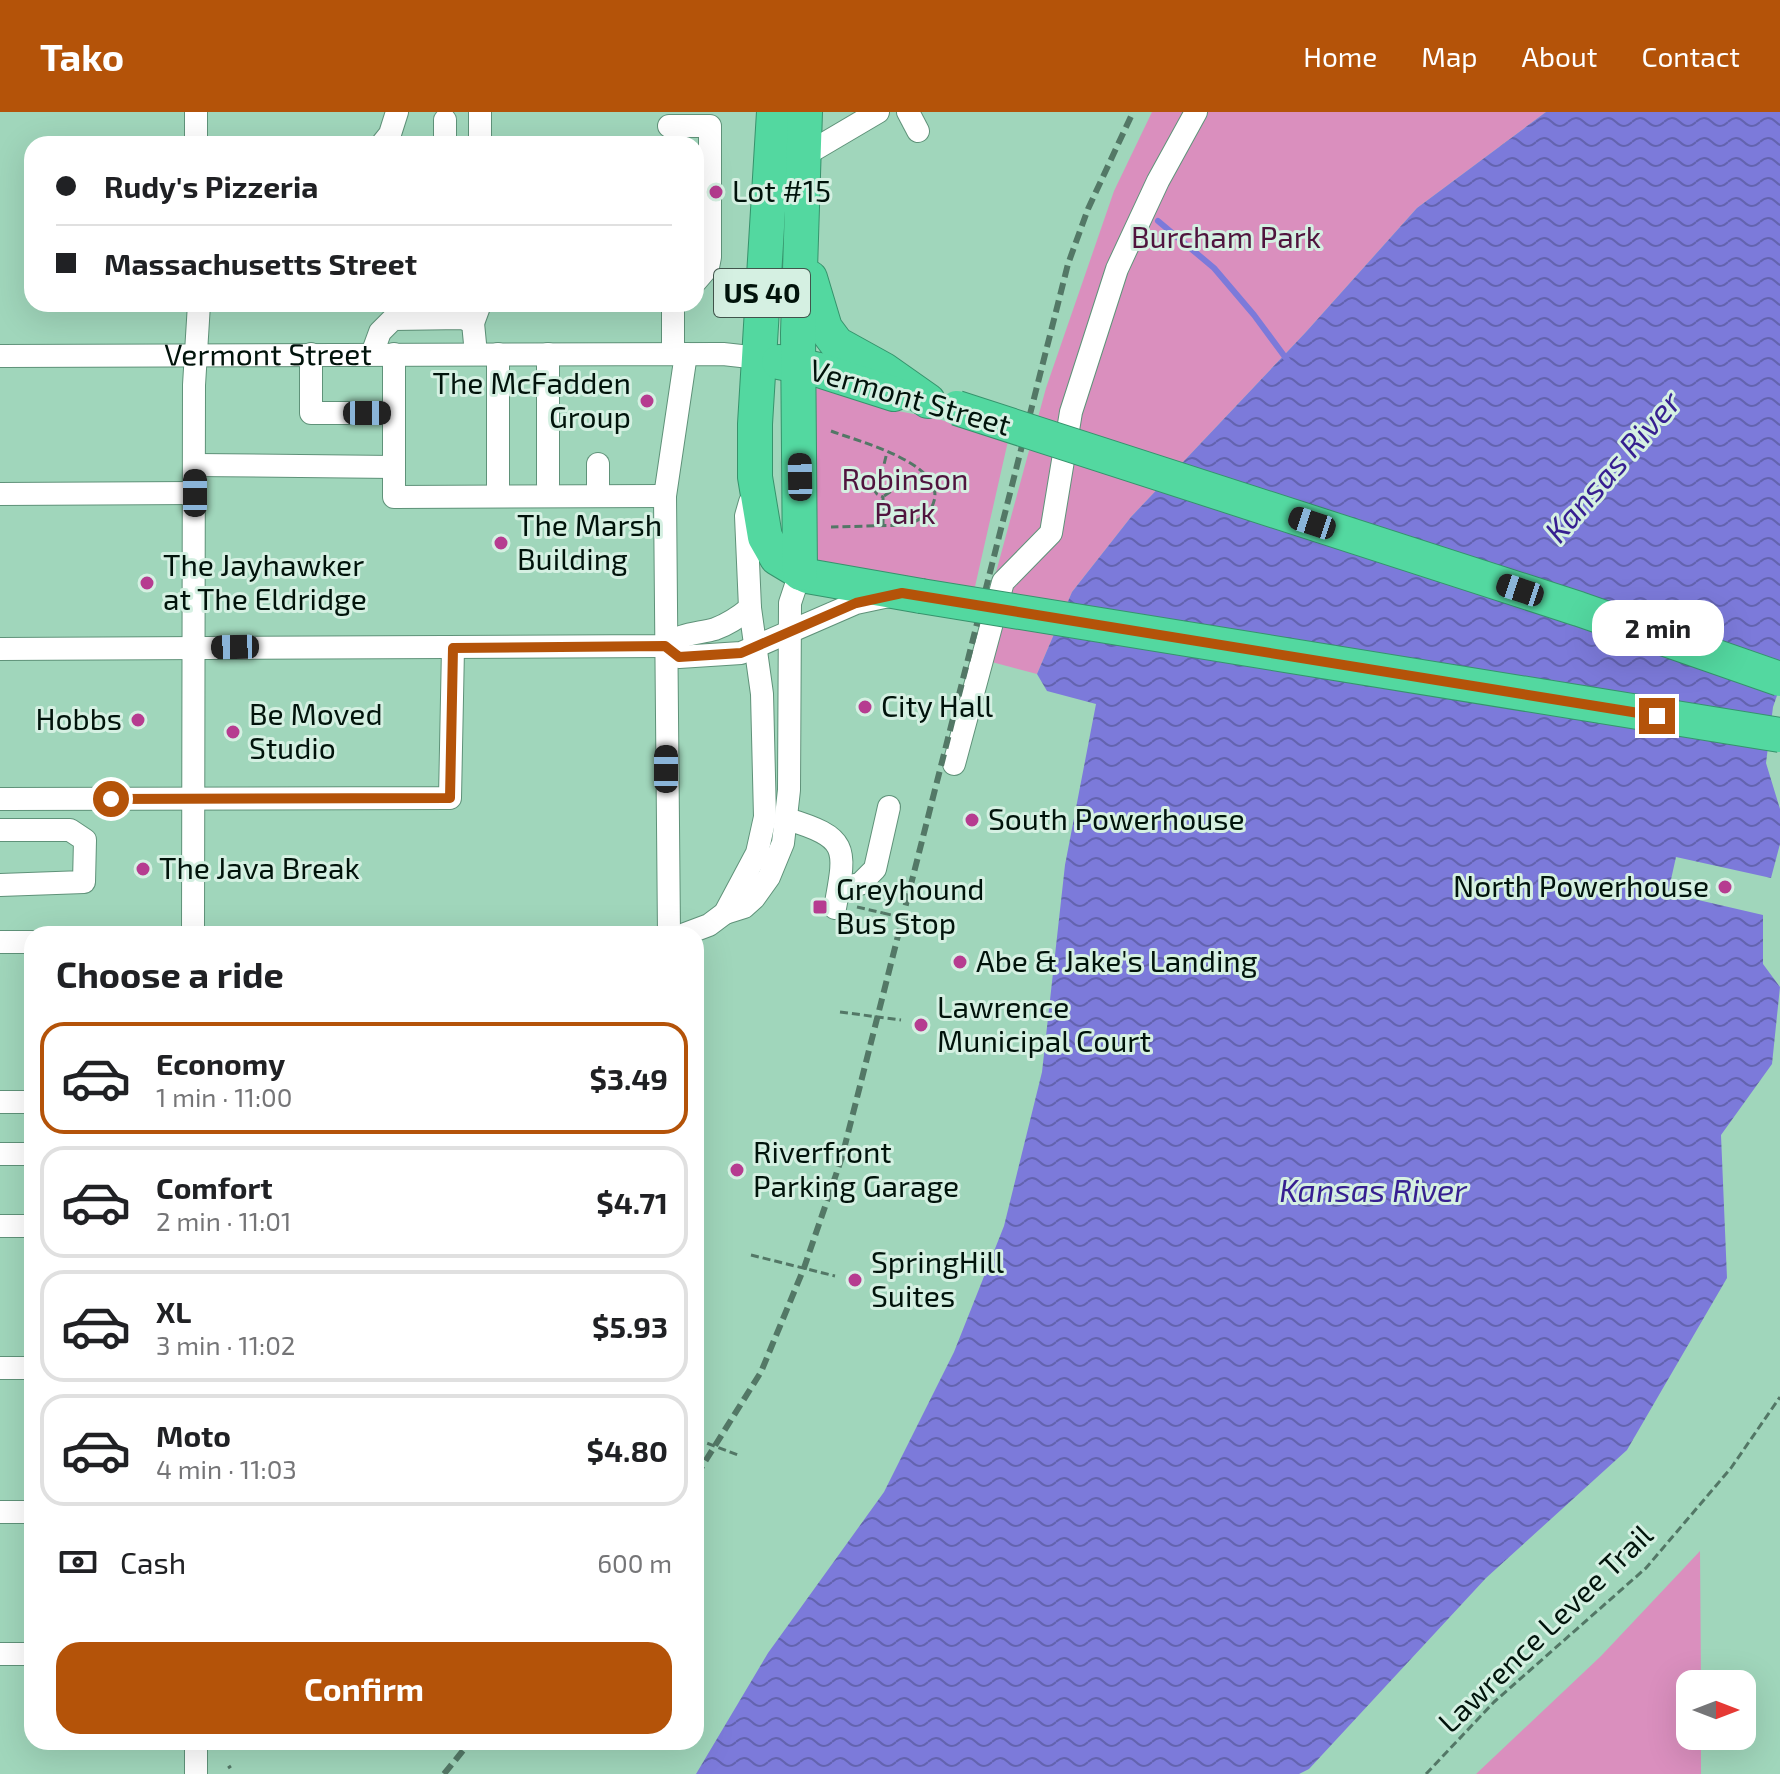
<!DOCTYPE html>
<html lang="en">
<head>
<meta charset="utf-8">
<style>
	:root { --surface:#fff; --page:#f2f2f2; --text:#202124; --muted:#757577; --line:#e0e0e0; --accent:#b45309 }
	body { margin:0; font-family:"Exo 2",sans-serif; background:var(--page); color:var(--text); height:100vh; display:flex; flex-direction:column; font-size:30px; white-space:nowrap }
	* { box-sizing:border-box; margin:0 }
	p { font-size:26px; color:var(--muted) }
	.icon { flex:none; width:44px; height:44px; fill:none; stroke:currentColor; stroke-width:2; stroke-linecap:round; stroke-linejoin:round }
	.map { position:relative; flex:1; overflow:hidden }
	.drawer { position:absolute; left:24px; top:814px; width:680px; height:824px; display:flex; flex-direction:column; background:var(--surface); border-radius:24px; box-shadow:0 8px 32px #0002 }
	.drawer>* { flex:none }
	.guide { position:absolute; left:24px; top:24px; width:680px; height:176px; border-radius:24px; box-shadow:0 8px 32px #0002; display:grid; align-content:center; height:176px; padding:0 32px; background:var(--surface) }
	.needle { width:52px; rotate:90deg }
	.tools { position:absolute; left:1676px; top:1558px; display:grid; gap:16px }
	.tools a { display:grid; place-items:center; width:80px; height:80px; border-radius:16px; background:var(--surface); box-shadow:0 8px 32px #0002; font-size:40px }
	.end { position:absolute; width:36px; height:36px; margin:-18px; border:10px solid #b45309; background:#fff; box-shadow:0 0 0 4px #fff }
	.from { border-radius:50% }
	.bubble { position:absolute; height:56px; border-radius:24px; background:var(--surface); box-shadow:0 8px 32px #0002; font-size:26px; font-weight:700; line-height:56px; text-align:center }
	.car { position:absolute; width:24px; height:48px; margin:-24px -12px; border-radius:10px; box-shadow:0 0 6px 2px #0007; background:linear-gradient(#222 24%,#8ab4d8 0 40%,#222 0 76%,#8ab4d8 0 86%,#222 0) }
	.guide b { display:flex; align-items:center; gap:28px; height:76px; font-size:30px }
	.guide b+b { border-top:2px solid var(--line) }
	.guide i { width:20px; height:20px; background:var(--text) }
	ul { padding:0; list-style:none }
	li { display:flex; align-items:center; gap:24px; height:112px; margin:0 16px 12px; padding:0 16px; border:4px solid var(--line); border-radius:24px }
	li div { flex:1 }
	li b { display:block; font-size:30px }
	li em { font-style:normal; font-weight:700 }
	li.selected { border-color:var(--accent) }
	li>.icon { width:72px; height:72px; stroke-width:1.5 }
	h2 { padding:0 32px; font-size:36px; line-height:96px }
	.pay { display:flex; align-items:center; gap:20px; height:88px; padding:0 32px; font-size:30px }
	.pay p { margin-inline-start:auto }
	.cta { display:flex; gap:16px; margin-top:auto; padding:16px 32px }
	.cta a { flex:1; height:92px; border-radius:24px; background:var(--accent); color:#fff; font-size:32px; font-weight:700; line-height:92px; text-align:center }
	header { display:flex; align-items:center; gap:48px; box-sizing:border-box; height:112px; padding:0 40px; background:var(--accent); color:#fff }
	header strong { font-size:38px }
	nav { display:flex; gap:44px; margin-inline-start:auto; font-size:28px }
	.map>svg:first-child { display:block }
	.park { fill:#da8fbe }
	.water { fill:url(#water-waves) }
	.lines { fill:none; stroke-linecap:round; stroke-linejoin:round }
	.stream { stroke:#7c7ada; stroke-width:6 }
	.minor-casing { stroke:#5f9279; stroke-width:24 }
	.highway-casing { stroke:#36936c; stroke-width:36 }
	.path { stroke:#537766; stroke-width:3; stroke-dasharray:8 4; stroke-linecap:butt }
	.minor { stroke:#fff; stroke-width:22 }
	.highway { stroke:#53d8a0; stroke-width:34 }
	.rail { stroke:#537866; stroke-width:6; stroke-dasharray:12 6; stroke-linecap:butt }
	.highway-bridge-casing { stroke:#36936c; stroke-width:36; stroke-linecap:butt }
	.path-bridge { stroke:#537766; stroke-width:3; stroke-dasharray:8 4; stroke-linecap:butt }
	.highway-bridge { stroke:#53d8a0; stroke-width:34 }
	.route { stroke:#b45309; stroke-width:10 }
	.poi-dot { fill:#b63c90; stroke:#d5f0e2; stroke-width:3 }
	.labels { text-anchor:middle; stroke-width:6; stroke-linejoin:round; paint-order:stroke }
	.shield { fill:#d5f0e2; stroke:#41554c; stroke-width:2 }
	.shield-label { font-size:28px; font-weight:bold; fill:#01130b }
	.poi-label { font-size:30px; fill:#01130b; stroke:#d5f0e2; text-anchor:start }
	.park-label { font-size:30px; fill:#50143e; stroke:#d5f0e2 }
	.street-label { font-size:30px; fill:#01130b; stroke:#d5f0e2 }
	.water-label { font-size:32px; font-style:italic; fill:#361f90; stroke:#d5f0e2 }
</style>
</head>
<body>
<header>
<strong>Tako</strong>
<nav><a>Home</a><a>Map</a><a>About</a><a>Contact</a></nav>
</header>
<div class="map">
<svg width="1780" height="1662" viewBox="0 0 1780 1662">
	<defs>
		<pattern id="water-waves" width="16" height="10" patternUnits="userSpaceOnUse" patternTransform="scale(2)"><rect width="16" height="10" fill="#7c7ada"/><path d="M0 5q4-4 8 0t8 0" fill="none" stroke="#6363af"/></pattern>
	</defs>
	<rect width="100%" height="100%" fill="#a0d6bb"/>
	<g class="park">
		<path d="M1152,0H1546L1417,96L1306,220L1131,405L1072,480L1037,562L973,545L1046,276L1114,79Z"/>
		<path d="M821,276L882,296L935,306L1008,329L974,479L817,454L815,277Z"/>
		<path d="M1700,1439L1701,1572H1690V1624H1701V1662H1476L1601,1544Z"/>
	</g>
	<path class="water" d="M1546,0H1780V575L1773,595L1766,651L1780,697V732L1771,766L1676,745L1668,781L1763,803V852L1780,875L1772,952L1721,1023L1727,1166L1627,1338L1486,1466L1309,1657L1299,1662H696L768,1541L884,1380L954,1240L1004,1114L1042,960L1065,753L1096,592L1047,579L1037,562L1072,480L1131,405L1306,220L1417,96Z"/>
	<g class="lines">
		<path class="stream" d="M1158,109L1214,156L1254,203L1288,249"/>
		<defs>
			<g id="minor">
				<path d="M196,0V32"/>
				<path d="M480,0V32"/>
				<path d="M908,0L918,19"/>
				<path d="M445,8V32"/>
				<path d="M669,14H710V145L708,155L696,169"/>
				<path d="M382,32L390,22L397,0"/>
				<path d="M805,43L878,0"/>
				<path d="M673,192V242"/>
				<path d="M473,211L480,192"/>
				<path d="M311,242V301H394"/>
				<path d="M372,242L380,220L393,207L463,206L473,211L476,242"/>
				<path d="M394,242V385L665,384"/>
				<path id="s1" d="M0,244L723,242L759,246"/>
				<path d="M195,353L394,355"/>
				<path d="M548,372V242"/>
				<path d="M498,374V242"/>
				<path d="M0,382L195,381"/>
				<path d="M598,384V352"/>
				<path d="M665,534L679,545L741,541L856,491L889,484"/>
				<path d="M0,537L665,534C681,521 697,522 715,517C729,512 739,505 750,496"/>
				<path d="M954,652L1003,470L1051,421L1071,300L1117,157L1158,69L1196,0"/>
				<path d="M0,687L450,686L453,536"/>
				<path d="M787,707C850,726 846,736 835,796"/>
				<path d="M0,718H70L85,728L84,770L0,773"/>
				<path d="M839,776L860,772L875,757L889,695"/>
				<path d="M725,801L744,795L754,786L769,765L783,731L789,678L790,491L800,461"/>
				<path d="M193,822L194,273L199,192"/>
				<path d="M669,822L665,384L686,242"/>
				<path d="M685,822L709,813L725,801L757,741L765,705L762,582L750,496L746,404L750,390"/>
				<path d="M0,830H32"/>
				<path d="M0,990H32"/>
				<path d="M0,1042H32"/>
				<path d="M0,1114H32"/>
				<path d="M0,1256H32"/>
				<path d="M0,1400H32"/>
				<path d="M0,1542H32"/>
				<path d="M196,1662V1630"/>
			</g>
			<g id="highway">
				<path d="M774,0L755,312V365L765,425L777,446L807,464L921,484"/>
				<path d="M810,166L825,216L837,232L884,258L928,289"/>
				<path d="M779,250L819,258L894,282"/>
				<path d="M800,461L798,221L805,0"/>
			</g>
		</defs>
		<use href="#minor" class="minor-casing"/>
		<use href="#highway" class="highway-casing"/>
		<g class="path">
			<path d="M831,319C857,329 945,351 934,389C931,402 918,409 906,413L831,415"/>
			<path d="M882,361L892,371L893,378L884,384"/>
			<path d="M883,415V385L877,382L872,375L882,361L887,340"/>
			<path d="M857,795L883,801"/>
			<path d="M228,1656L231,1654"/>
			<path d="M1426,1662L1494,1590L1646,1456L1731,1356L1780,1285"/>
		</g>
		<use href="#minor" class="minor"/>
		<use href="#highway" class="highway"/>
		<g class="rail">
			<path d="M696,1364L761,1260L804,1156L842,1045L1068,152L1088,97L1133,0"/>
			<path d="M444,1662L470,1630"/>
		</g>
		<defs>
			<g id="highway-bridge">
				<path d="M957,296L1579,497L1780,567"/>
				<path d="M921,484L1780,623"/>
			</g>
		</defs>
		<use href="#highway-bridge" class="highway-bridge-casing"/>
		<g class="path-bridge">
			<path d="M883,801L925,811"/>
			<path d="M840,900L901,908"/>
			<path d="M751,1143L835,1164"/>
			<path d="M696,1327L738,1343"/>
		</g>
		<use href="#highway-bridge" class="highway-bridge"/>
	</g>
	<g class="lines">
		<path class="route" d="M111,687L450,686L453,536L665,534L679,545L741,541L856,491L902,481L1657,604"/>
	</g>
	<g class="poi-dot">
		<circle cx="716" cy="80" r="8"/>
		<circle cx="647" cy="289" r="8"/>
		<circle cx="501" cy="431" r="8"/>
		<circle cx="147" cy="471" r="8"/>
		<circle cx="865" cy="595" r="8"/>
		<circle cx="138" cy="608" r="8"/>
		<circle cx="233" cy="620" r="8"/>
		<circle cx="972" cy="708" r="8"/>
		<circle cx="143" cy="757" r="8"/>
		<circle cx="1725" cy="775" r="8"/>
		<rect x="812" y="787" width="16" height="16" rx="4"/>
		<circle cx="960" cy="850" r="8"/>
		<circle cx="921" cy="913" r="8"/>
		<circle cx="737" cy="1058" r="8"/>
		<circle cx="855" cy="1168" r="8"/>
	</g>
	<g class="labels">
		<rect class="shield" x="714" y="157" width="96" height="48" rx="6"/>
		<g class="shield-label">
			<text x="762" y="191">US 40</text>
		</g>
		<g class="poi-label">
			<text x="732" y="90">Lot #15</text>
			<text x="631" y="282" text-anchor="end">The McFadden<tspan x="631" dy="34">Group</tspan></text>
			<text x="517" y="424">The Marsh<tspan x="517" dy="34">Building</tspan></text>
			<text x="163" y="464">The Jayhawker<tspan x="163" dy="34">at The Eldridge</tspan></text>
			<text x="881" y="605">City Hall</text>
			<text x="249" y="613">Be Moved<tspan x="249" dy="34">Studio</tspan></text>
			<text x="122" y="618" text-anchor="end">Hobbs</text>
			<text x="988" y="718">South Powerhouse</text>
			<text x="159" y="767">The Java Break</text>
			<text x="1709" y="785" text-anchor="end">North Powerhouse</text>
			<text x="836" y="788">Greyhound<tspan x="836" dy="34">Bus Stop</tspan></text>
			<text x="976" y="860">Abe &amp; Jake's Landing</text>
			<text x="937" y="906">Lawrence<tspan x="937" dy="34">Municipal Court</tspan></text>
			<text x="753" y="1051">Riverfront<tspan x="753" dy="34">Parking Garage</tspan></text>
			<text x="871" y="1161">SpringHill<tspan x="871" dy="34">Suites</tspan></text>
		</g>
		<g class="park-label">
			<text x="1226" y="136">Burcham Park</text>
			<text x="905" y="378">Robinson<tspan x="905" dy="34">Park</tspan></text>
		</g>
		<g class="street-label">
			<text dy="10" stroke="none"><textPath href="#s1" startOffset="268">Vermont Street</textPath></text>
			<text transform="translate(910 286) rotate(16)" y="10">Vermont Street</text>
			<text transform="translate(1546 1517) rotate(-44)" y="10">Lawrence Levee Trail</text>
		</g>
		<g class="water-label">
			<text transform="translate(1613 355) rotate(-49)" y="11">Kansas River</text>
			<text x="1373" y="1090">Kansas River</text>
		</g>
	</g>
</svg>
<div class="tools">
<a><svg class="needle" viewBox="-14 -14 28 28"><path d="M0-13l5 13h-10z" fill="#e53935"/><path d="M0 13l5-13h-10z" fill="#757577"/></svg></a>
</div>
<i class="end from" style="left:111px;top:687px"></i>
<i class="end" style="left:1657px;top:604px"></i>
<div class="bubble" style="left:1592px;top:488px;width:132px">2 min</div>
<i class="car" style="left:367px;top:301px;rotate:90deg"></i>
<i class="car" style="left:800px;top:365px;rotate:359deg"></i>
<i class="car" style="left:195px;top:381px;rotate:0deg"></i>
<i class="car" style="left:1312px;top:411px;rotate:288deg"></i>
<i class="car" style="left:1520px;top:478px;rotate:288deg"></i>
<i class="car" style="left:235px;top:535px;rotate:269deg"></i>
<i class="car" style="left:666px;top:657px;rotate:0deg"></i>
<div class="guide">
<b><i class="from"></i>Rudy's Pizzeria</b>
<b><i></i>Massachusetts Street</b>
</div>
<section class="drawer">
<h2>Choose a ride</h2>
<ul>
<li class="selected"><svg class="icon" aria-label="car" viewBox="0 0 24 24"><path d="M5 17H2v-5l4-1 3-4h7l3 4 3 1v5h-3M9 17h6M6 11h13"/><circle cx="7" cy="17" r="2"/><circle cx="17" cy="17" r="2"/></svg><div><b>Economy</b><p>1 min · 11:00</p></div><em>$3.49</em></li>
<li><svg class="icon" aria-label="car" viewBox="0 0 24 24"><path d="M5 17H2v-5l4-1 3-4h7l3 4 3 1v5h-3M9 17h6M6 11h13"/><circle cx="7" cy="17" r="2"/><circle cx="17" cy="17" r="2"/></svg><div><b>Comfort</b><p>2 min · 11:01</p></div><em>$4.71</em></li>
<li><svg class="icon" aria-label="car" viewBox="0 0 24 24"><path d="M5 17H2v-5l4-1 3-4h7l3 4 3 1v5h-3M9 17h6M6 11h13"/><circle cx="7" cy="17" r="2"/><circle cx="17" cy="17" r="2"/></svg><div><b>XL</b><p>3 min · 11:02</p></div><em>$5.93</em></li>
<li><svg class="icon" aria-label="car" viewBox="0 0 24 24"><path d="M5 17H2v-5l4-1 3-4h7l3 4 3 1v5h-3M9 17h6M6 11h13"/><circle cx="7" cy="17" r="2"/><circle cx="17" cy="17" r="2"/></svg><div><b>Moto</b><p>4 min · 11:03</p></div><em>$4.80</em></li>
</ul>
<div class="pay"><svg class="icon" aria-label="cash" viewBox="0 0 24 24"><path d="M3 7h18v10H3z"/><circle cx="12" cy="12" r="2"/></svg>Cash<p>600 m</p></div>
<div class="cta"><a>Confirm</a></div>
</section>
</div>
</body>
</html>
